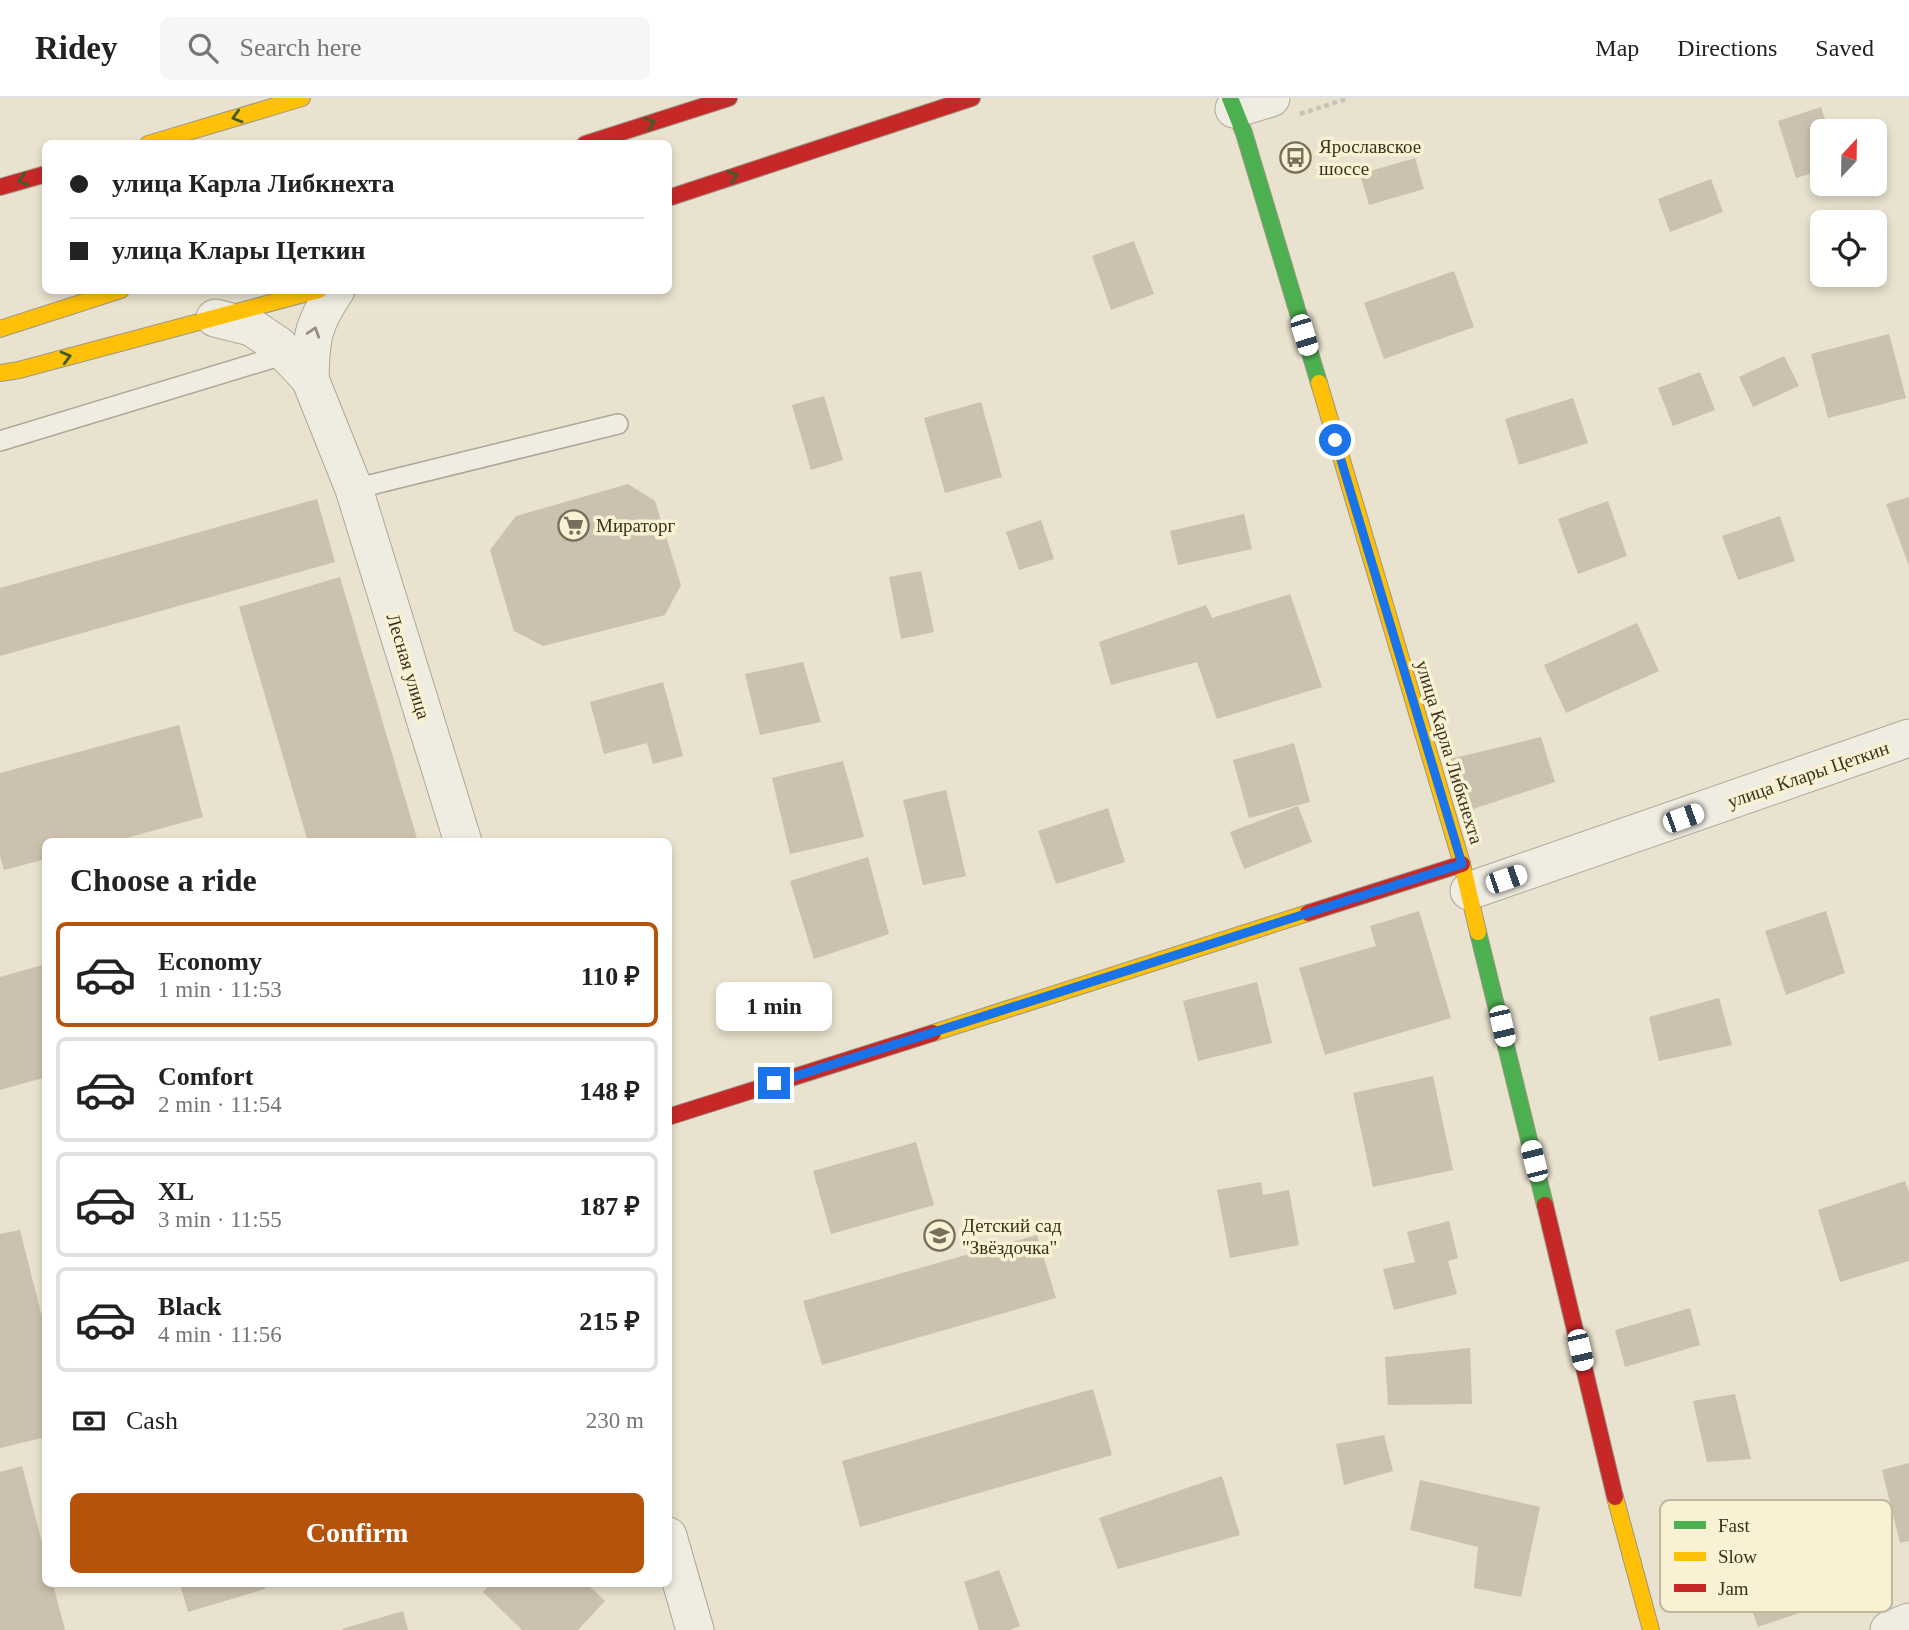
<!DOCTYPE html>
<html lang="en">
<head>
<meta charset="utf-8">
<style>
	:root { --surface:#fff; --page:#f6f6f6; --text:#222; --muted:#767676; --line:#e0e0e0; --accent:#b45309 }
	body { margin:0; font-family:Georgia,serif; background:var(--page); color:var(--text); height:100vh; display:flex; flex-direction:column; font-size:26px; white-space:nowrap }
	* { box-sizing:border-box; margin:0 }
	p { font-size:23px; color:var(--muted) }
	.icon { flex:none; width:38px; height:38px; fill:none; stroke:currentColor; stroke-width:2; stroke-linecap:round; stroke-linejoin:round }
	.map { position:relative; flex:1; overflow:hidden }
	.side { position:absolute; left:42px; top:740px; width:630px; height:749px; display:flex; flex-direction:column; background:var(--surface); border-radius:10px; box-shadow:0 4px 10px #0003 }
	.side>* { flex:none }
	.banner { position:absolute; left:42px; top:42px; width:630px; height:154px; border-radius:10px; box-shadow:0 4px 10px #0003; display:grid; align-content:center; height:154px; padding:0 28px; background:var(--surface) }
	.needle { width:46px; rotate:22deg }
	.controls { position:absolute; left:1810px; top:21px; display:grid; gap:14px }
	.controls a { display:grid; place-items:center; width:77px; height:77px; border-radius:10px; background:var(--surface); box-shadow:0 4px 10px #0003; font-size:35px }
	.end { position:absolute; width:32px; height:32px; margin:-16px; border:9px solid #1a73e8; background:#fff; box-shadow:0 0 0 4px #fff }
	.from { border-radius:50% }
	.bubble { position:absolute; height:49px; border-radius:10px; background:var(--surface); box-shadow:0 4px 10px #0003; font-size:23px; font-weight:800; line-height:49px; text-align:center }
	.car { position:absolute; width:21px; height:42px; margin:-21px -10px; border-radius:9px; box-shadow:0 0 5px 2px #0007; background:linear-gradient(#fff 24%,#345 0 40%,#fff 0 76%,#345 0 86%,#fff 0) }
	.banner b { display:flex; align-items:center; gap:24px; height:66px; font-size:26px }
	.banner b+b { border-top:2px solid var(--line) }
	.banner i { width:18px; height:18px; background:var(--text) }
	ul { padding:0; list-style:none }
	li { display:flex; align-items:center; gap:21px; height:105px; margin:0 14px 10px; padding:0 14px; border:4px solid var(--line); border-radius:10px }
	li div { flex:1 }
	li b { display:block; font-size:26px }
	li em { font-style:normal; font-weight:800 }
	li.active { border-color:var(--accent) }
	li>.icon { width:63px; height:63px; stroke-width:1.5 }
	h2 { padding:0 28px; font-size:32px; line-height:84px }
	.pay { display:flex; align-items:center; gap:18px; height:77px; padding:0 28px; font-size:26px }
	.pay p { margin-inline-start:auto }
	.primary-button { display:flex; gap:14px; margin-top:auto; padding:14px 28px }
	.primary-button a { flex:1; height:80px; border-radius:10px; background:var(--accent); color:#fff; font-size:28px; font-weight:800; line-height:80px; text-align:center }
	header { display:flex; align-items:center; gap:42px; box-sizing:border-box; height:98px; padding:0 35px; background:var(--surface); border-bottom:2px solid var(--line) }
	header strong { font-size:33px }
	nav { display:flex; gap:38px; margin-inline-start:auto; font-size:24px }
	.search { width:490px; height:63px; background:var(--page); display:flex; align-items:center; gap:18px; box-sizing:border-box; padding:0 24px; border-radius:10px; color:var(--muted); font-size:26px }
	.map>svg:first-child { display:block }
	.building { fill:#ccc0ae }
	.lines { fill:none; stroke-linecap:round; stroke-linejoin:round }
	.lane-casing { stroke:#ada797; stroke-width:22 }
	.street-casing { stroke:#ada797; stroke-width:39 }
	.fast-casing { stroke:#9d9686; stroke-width:18 }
	.slow-casing { stroke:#9d9686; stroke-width:18 }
	.jam-casing { stroke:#9d9686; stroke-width:18 }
	.path { stroke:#c8c3b7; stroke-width:4.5; stroke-dasharray:5 3.5; stroke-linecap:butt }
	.lane { stroke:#efece1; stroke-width:19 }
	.street { stroke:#efece1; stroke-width:37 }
	.fast { stroke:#4caf50; stroke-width:16 }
	.slow { stroke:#ffc107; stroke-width:16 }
	.jam { stroke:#c62828; stroke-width:16 }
	.oneway { stroke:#425c30 }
	.oneway2 { stroke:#968e80 }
	.route { stroke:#1a73e8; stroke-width:9 }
	.labels { text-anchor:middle; stroke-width:7; stroke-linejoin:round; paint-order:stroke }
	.poi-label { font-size:19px; fill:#3d301e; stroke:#f9f1d4; text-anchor:start }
	.street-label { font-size:19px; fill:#3d301e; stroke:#f9f1d4 }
	.key { fill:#f9f1d4; stroke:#c1b79d; stroke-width:2 }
	.key-label { font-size:19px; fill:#3d301e }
</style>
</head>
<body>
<header>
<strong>Ridey</strong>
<div class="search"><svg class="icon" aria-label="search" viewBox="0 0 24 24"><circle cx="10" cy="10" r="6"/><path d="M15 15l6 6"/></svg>Search here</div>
<nav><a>Map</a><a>Directions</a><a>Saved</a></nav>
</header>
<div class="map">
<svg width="1909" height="1532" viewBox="0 0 1909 1532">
	<rect width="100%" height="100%" fill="#e8e2ce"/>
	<g class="building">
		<path d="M1821,9L1829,33H1822V72L1796,80L1778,23Z"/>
		<path d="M1415,60L1424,91L1369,107L1360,76Z"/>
		<path d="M1711,81L1723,114L1670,134L1658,101Z"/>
		<path d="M1134,143L1154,196L1111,212L1092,158Z"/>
		<path d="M1454,173L1474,229L1384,261L1364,205Z"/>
		<path d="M1889,236L1906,300L1828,320L1811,256Z"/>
		<path d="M1784,258L1799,288L1753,309L1739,279Z"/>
		<path d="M1700,274L1715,312L1673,328L1658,290Z"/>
		<path d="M824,298L843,362L811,372L792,307Z"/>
		<path d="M1573,300L1588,345L1519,367L1505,321Z"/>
		<path d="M981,304L1002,379L945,395L924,320Z"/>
		<path d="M628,386L655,403L681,487L665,517L543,548L514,533L490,452L516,418Z"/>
		<path d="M1909,399V468L1886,406Z"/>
		<path d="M317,401L335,464L0,558V490Z"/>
		<path d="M1608,403L1627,458L1578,476L1558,421Z"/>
		<path d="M1244,416L1252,451L1178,467L1170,433Z"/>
		<path d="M1780,418L1795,463L1738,482L1722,438Z"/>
		<path d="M1041,422L1054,461L1019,472L1006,434Z"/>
		<path d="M921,473L934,534L901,541L889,479Z"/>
		<path d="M340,479L418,744H308L239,509Z"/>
		<path d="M1290,496L1322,589L1217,621L1197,564L1111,587L1099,544L1206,507L1212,520Z"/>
		<path d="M1637,525L1659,573L1566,615L1544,567Z"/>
		<path d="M803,564L821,624L760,637L745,576Z"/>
		<path d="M663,584L683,658L653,666L647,645L604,656L590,604Z"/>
		<path d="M179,627L203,719L112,744H46V761L4,772L0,758V675Z"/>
		<path d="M1541,639L1555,684L1464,714L1450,661Z"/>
		<path d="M1294,645L1310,704L1249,720L1233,662Z"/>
		<path d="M843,663L864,739L790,756L772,680Z"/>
		<path d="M946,692L966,778L923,787L903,702Z"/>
		<path d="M1298,708L1312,744L1244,771L1230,734Z"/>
		<path d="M1108,710L1125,764L1056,786L1038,733Z"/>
		<path d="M868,759L889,836L814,861L790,783Z"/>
		<path d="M1419,813L1451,920L1325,957L1299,870L1376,848L1370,828Z"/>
		<path d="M1826,813L1845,875L1786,897L1765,833Z"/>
		<path d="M46,866V979L0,992V879Z"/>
		<path d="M1257,884L1272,945L1198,963L1183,903Z"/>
		<path d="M1719,900L1732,947L1659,963L1649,919Z"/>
		<path d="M1433,978L1453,1072L1373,1089L1353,995Z"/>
		<path d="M916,1044L934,1107L831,1136L813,1073Z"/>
		<path d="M1905,1083L1909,1094V1163L1840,1184L1818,1112Z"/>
		<path d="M1261,1084L1263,1097L1289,1092L1299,1147L1230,1160L1217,1092Z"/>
		<path d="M1449,1123L1458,1160L1448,1163L1457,1196L1394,1212L1383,1171L1415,1164L1407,1134Z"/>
		<path d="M20,1132L46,1235V1339L0,1350V1136Z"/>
		<path d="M1037,1137L1056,1200L822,1267L803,1203Z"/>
		<path d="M1690,1210L1700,1247L1625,1269L1615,1232Z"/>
		<path d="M1470,1250L1472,1306L1388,1307L1385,1259Z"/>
		<path d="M1093,1291L1112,1357L860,1429L842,1363Z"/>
		<path d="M1735,1296L1751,1361L1707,1364L1693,1303Z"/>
		<path d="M1384,1337L1393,1373L1344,1387L1336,1346Z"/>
		<path d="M1909,1365V1443L1900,1445L1882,1372Z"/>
		<path d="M22,1368L46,1459V1486H53L65,1532H0V1374Z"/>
		<path d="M1222,1378L1240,1437L1118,1471L1099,1420Z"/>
		<path d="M1420,1382L1540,1409L1521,1499L1474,1490L1478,1449L1410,1432Z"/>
		<path d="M1789,1455L1808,1512L1758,1529L1738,1472Z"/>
		<path d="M999,1472L1020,1528L1010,1532H979L964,1484Z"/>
		<path d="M180,1486H264L265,1491L188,1514Z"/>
		<path d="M491,1486H587L605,1503L578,1532H522L483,1494Z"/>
		<path d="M403,1513L408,1532H342V1531Z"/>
	</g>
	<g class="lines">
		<defs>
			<g id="lane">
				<path d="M0,343L286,256"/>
				<path d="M354,391L618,326"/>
			</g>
			<g id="street">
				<path d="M1234,11L1271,0"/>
				<path d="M215,220L251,229L278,247L310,281L354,391L463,744"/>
				<path d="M310,281C311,241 312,227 336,192"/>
				<path d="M1469,793L1909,640"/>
				<path d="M668,1438L695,1532"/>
				<path d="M1889,1532L1909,1524"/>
			</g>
			<g id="fast">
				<path d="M1230,0L1244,35L1319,285"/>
				<path d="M1478,834L1545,1107"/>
			</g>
			<g id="slow">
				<path d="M148,46L302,0"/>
				<path d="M0,231L121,192"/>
				<path d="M0,275L19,272L319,192"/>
				<path d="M1319,285L1462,766L1478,834"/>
				<path d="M933,935L1308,815"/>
				<path d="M1615,1399L1651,1532"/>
			</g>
			<g id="jam">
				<path d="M585,46L729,0"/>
				<path d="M0,89L46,76"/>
				<path d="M668,100L972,0"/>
				<path d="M1308,815L1462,766"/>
				<path d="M668,1019L933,935"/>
				<path d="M1545,1107L1615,1399"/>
			</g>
		</defs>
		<use href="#lane" class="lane-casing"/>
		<use href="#street" class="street-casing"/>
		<use href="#fast" class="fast-casing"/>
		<use href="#slow" class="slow-casing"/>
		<use href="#jam" class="jam-casing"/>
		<path class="path" d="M1300,16L1349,0"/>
		<use href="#lane" class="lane"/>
		<use href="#street" class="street"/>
		<use href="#fast" class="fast"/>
		<use href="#slow" class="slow"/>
		<use href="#jam" class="jam"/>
	</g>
	<defs><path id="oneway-chevron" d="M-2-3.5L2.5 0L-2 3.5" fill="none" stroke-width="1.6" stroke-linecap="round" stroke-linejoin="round" transform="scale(1.75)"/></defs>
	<g class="oneway">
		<use href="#oneway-chevron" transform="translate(237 19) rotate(164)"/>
		<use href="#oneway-chevron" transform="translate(650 25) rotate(-18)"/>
		<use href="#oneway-chevron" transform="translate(733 78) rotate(-18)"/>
		<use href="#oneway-chevron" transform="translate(23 82) rotate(164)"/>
		<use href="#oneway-chevron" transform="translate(66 259) rotate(-15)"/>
	</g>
	<use class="oneway2" href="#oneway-chevron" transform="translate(314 234) rotate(-72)"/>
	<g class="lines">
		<path class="route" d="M774,985L1462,766L1335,342"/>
	</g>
	<defs>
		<symbol id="bus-ring" viewBox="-11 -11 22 22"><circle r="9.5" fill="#f9f1d4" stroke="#796e5c" stroke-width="1.5"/><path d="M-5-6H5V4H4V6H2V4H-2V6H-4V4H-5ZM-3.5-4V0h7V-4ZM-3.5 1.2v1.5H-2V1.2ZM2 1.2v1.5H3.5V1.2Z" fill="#796e5c"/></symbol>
		<symbol id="supermarket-ring" viewBox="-11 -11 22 22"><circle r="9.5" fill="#f9f1d4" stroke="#796e5c" stroke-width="1.5"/><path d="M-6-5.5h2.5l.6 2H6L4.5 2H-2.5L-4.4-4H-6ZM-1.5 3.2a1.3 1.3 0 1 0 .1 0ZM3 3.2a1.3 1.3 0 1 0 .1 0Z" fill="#796e5c"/></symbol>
		<symbol id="school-ring" viewBox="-11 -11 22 22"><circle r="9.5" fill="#f9f1d4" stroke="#796e5c" stroke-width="1.5"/><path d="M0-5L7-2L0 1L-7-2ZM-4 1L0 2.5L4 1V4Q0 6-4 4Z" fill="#796e5c"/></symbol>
	</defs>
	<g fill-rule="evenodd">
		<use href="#bus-ring" x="1278" y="42" width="35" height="35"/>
		<use href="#supermarket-ring" x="556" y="410" width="35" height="35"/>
		<use href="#school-ring" x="922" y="1120" width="35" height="35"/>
	</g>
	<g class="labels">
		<g class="poi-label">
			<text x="1319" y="55">Ярославское<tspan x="1319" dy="22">шоссе</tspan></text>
			<text x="596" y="434">Мираторг</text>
			<text x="962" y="1134">Детский сад<tspan x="962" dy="22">"Звёздочка"</tspan></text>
		</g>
		<g class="street-label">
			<text transform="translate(409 568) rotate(73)" y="7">Лесная улица</text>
			<text transform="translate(1450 654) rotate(73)" y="7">улица Карла Либкнехта</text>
			<text transform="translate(1808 676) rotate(-19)" y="7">улица Клары Цеткин</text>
		</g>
	</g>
	<rect x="1660" y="1402" width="232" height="112" rx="10" class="key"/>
	<rect x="1674" y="1423" width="32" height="8" fill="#4caf50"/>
	<rect x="1674" y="1454" width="32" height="9" fill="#ffc107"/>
	<rect x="1674" y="1486" width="32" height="8" fill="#c62828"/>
	<g class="key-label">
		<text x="1718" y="1434">Fast</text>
		<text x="1718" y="1465">Slow</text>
		<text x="1718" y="1497">Jam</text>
	</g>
</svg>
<div class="controls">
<a><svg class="needle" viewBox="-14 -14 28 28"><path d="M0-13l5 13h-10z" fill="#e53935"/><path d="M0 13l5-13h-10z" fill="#767676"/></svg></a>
<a><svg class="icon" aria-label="locate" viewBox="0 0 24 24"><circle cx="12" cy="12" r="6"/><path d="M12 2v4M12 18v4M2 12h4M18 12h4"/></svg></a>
</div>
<i class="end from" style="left:1335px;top:342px"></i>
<i class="end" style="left:774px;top:985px"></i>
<div class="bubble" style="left:716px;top:884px;width:116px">1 min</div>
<i class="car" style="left:1304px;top:237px;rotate:163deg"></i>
<i class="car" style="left:1683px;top:720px;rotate:70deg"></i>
<i class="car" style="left:1506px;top:781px;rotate:71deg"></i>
<i class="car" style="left:1502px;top:928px;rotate:167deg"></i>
<i class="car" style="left:1534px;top:1063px;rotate:346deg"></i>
<i class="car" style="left:1580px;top:1252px;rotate:167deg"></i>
<div class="banner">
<b><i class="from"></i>улица Карла Либкнехта</b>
<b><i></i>улица Клары Цеткин</b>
</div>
<section class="side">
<h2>Choose a ride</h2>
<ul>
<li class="active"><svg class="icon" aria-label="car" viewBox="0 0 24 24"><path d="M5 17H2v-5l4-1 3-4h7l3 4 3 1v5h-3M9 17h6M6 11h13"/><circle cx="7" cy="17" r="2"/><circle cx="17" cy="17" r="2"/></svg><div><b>Economy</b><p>1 min · 11:53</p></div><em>110 ₽</em></li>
<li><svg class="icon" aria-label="car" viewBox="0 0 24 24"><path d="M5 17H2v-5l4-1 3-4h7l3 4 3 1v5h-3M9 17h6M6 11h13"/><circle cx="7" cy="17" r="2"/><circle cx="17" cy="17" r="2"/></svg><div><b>Comfort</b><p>2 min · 11:54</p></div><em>148 ₽</em></li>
<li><svg class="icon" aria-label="car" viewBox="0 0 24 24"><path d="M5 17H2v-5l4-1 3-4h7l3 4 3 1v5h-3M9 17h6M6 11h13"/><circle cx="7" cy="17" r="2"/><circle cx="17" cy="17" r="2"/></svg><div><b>XL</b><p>3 min · 11:55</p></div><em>187 ₽</em></li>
<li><svg class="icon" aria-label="car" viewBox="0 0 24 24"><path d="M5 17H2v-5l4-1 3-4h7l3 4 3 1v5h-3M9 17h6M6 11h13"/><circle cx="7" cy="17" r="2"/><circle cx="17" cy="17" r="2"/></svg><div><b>Black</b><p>4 min · 11:56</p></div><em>215 ₽</em></li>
</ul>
<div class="pay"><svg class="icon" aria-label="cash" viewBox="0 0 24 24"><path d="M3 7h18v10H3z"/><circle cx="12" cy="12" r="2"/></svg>Cash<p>230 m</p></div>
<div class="primary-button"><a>Confirm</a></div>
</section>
</div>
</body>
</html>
